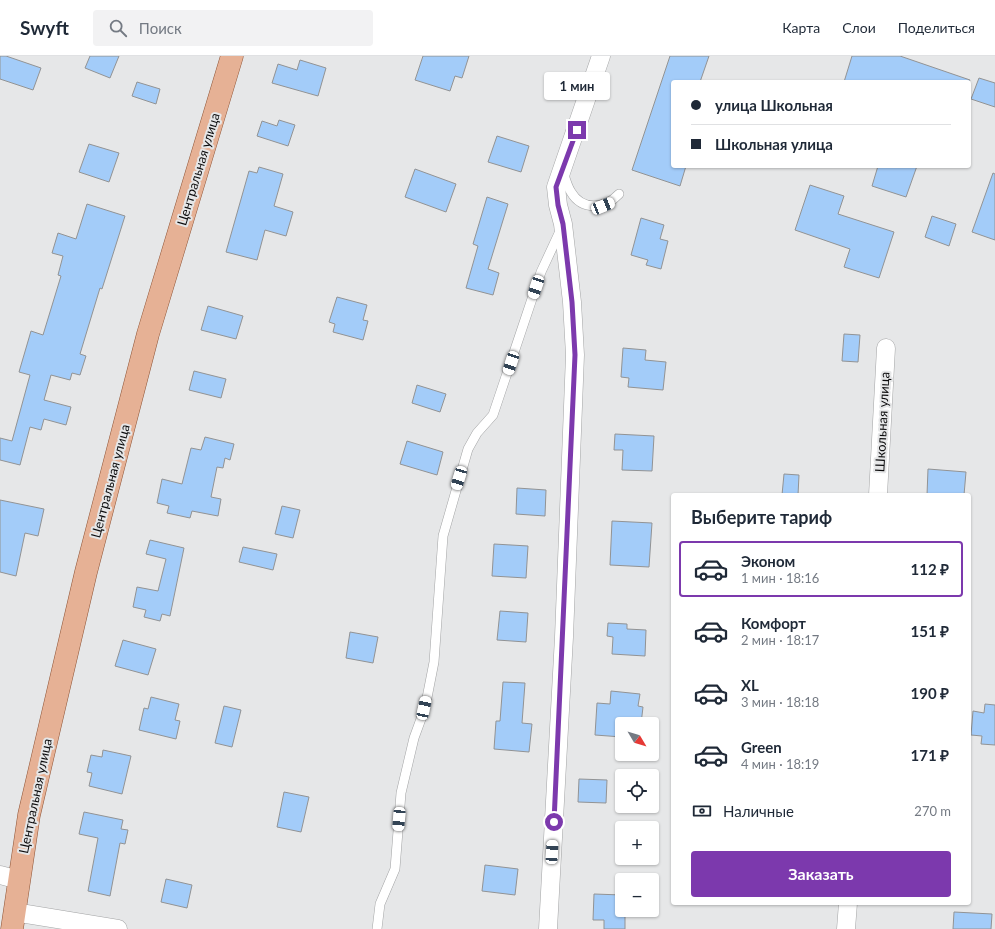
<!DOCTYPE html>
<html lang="ru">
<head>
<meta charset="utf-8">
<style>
	:root { --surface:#fff; --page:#f2f2f3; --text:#1f2937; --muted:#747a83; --line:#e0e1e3; --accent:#7c39ad }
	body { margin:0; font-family:Lato,sans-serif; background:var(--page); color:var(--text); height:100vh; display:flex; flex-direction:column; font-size:15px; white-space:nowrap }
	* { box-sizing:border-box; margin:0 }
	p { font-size:13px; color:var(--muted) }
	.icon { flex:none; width:22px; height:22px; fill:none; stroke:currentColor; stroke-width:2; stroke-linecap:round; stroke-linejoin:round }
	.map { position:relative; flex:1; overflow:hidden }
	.side { position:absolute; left:671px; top:437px; width:300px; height:412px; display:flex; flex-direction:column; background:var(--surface); border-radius:4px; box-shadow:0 1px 3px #0004 }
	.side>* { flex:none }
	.hud { position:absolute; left:671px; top:24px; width:300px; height:88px; border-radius:4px; box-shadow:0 1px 3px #0004; display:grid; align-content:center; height:88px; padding:0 20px; background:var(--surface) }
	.needle { width:26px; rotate:128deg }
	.fabs { position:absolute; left:615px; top:661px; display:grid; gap:8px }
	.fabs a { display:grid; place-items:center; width:44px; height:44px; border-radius:4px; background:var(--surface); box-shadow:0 1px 3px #0004; font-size:20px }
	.end { position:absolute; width:18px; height:18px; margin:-9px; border:5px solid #7c39ad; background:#fff; box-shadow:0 0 0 2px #fff }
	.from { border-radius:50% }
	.bubble { position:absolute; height:28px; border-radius:4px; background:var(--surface); box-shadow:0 1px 3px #0004; font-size:13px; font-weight:700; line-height:28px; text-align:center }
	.car { position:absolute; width:12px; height:24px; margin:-12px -6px; border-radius:5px; box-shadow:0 0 3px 1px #0007; background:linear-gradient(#fff 24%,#345 0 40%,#fff 0 76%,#345 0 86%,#fff 0) }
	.hud b { display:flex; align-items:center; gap:14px; height:38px; font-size:15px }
	.hud b+b { border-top:1px solid var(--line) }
	.hud i { width:10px; height:10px; background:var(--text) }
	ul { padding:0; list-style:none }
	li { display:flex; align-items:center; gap:12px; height:56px; margin:0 8px 6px; padding:0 12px; border:2px solid transparent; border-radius:4px }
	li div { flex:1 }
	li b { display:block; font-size:15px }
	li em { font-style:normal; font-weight:700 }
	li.on { border-color:var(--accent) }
	li>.icon { width:36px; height:36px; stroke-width:1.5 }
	h2 { padding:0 20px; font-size:18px; line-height:48px }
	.pay { display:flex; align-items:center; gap:10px; height:44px; padding:0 20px; font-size:15px }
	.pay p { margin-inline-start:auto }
	.cta { display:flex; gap:8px; margin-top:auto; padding:8px 20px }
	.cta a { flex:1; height:46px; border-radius:4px; background:var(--accent); color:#fff; font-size:16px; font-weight:700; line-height:46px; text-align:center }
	header { display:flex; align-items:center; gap:24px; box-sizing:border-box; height:56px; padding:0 20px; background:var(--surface); border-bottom:1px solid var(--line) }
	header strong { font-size:19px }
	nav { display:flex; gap:22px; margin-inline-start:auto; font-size:14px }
	.search { width:280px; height:36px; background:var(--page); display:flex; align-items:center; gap:10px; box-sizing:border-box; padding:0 14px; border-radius:4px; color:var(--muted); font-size:15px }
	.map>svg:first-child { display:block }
	.building { fill:#a3ccf9; stroke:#929394 }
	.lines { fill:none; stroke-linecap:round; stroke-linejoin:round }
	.lane-casing { stroke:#a3a4a5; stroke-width:10 }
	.street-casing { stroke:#a3a4a5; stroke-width:19 }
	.primary-casing { stroke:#8f5537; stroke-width:23 }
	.lane { stroke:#fff; stroke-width:9 }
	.street { stroke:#fff; stroke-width:18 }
	.primary { stroke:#e6b195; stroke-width:22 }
	.route { stroke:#7c39ad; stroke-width:5 }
	.labels { text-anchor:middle; stroke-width:4; stroke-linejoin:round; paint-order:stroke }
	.street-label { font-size:13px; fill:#0b0b0c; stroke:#e6e7e8 }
</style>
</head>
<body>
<header>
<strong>Swyft</strong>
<div class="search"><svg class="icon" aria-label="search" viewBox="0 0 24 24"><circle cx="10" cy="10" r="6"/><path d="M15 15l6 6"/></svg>Поиск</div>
<nav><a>Карта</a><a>Слои</a><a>Поделиться</a></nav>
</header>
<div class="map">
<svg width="995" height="873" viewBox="0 0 995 873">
	<rect width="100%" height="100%" fill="#e6e7e8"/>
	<g class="building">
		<path d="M0,0H6L41,12L33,34L0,23Z"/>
		<path d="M90,0H119L110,22L85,12Z"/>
		<path d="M423,0H469L462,22L455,20L450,35L415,24Z"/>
		<path d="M670,0H709L700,26H673V110H686L680,130L632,114Z"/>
		<path d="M852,0H900L970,24L969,26H844Z"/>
		<path d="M300,4L326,12L318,40L272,27L278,8L297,14Z"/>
		<path d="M979,22L995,27V51L971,43Z"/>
		<path d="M137,26L160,33L156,48L132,40Z"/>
		<path d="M279,64L295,69L288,90L257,80L262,65L277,70Z"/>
		<path d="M497,80L529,90L521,116L488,106Z"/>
		<path d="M89,88L119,97L109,126L79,116Z"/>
		<path d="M878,110H917L906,141L872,130Z"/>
		<path d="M259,111L283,118L274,150L293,156L286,180L265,174L257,204L226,196L249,115L257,117Z"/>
		<path d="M415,113L456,128L446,156L405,141Z"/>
		<path d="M993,117L995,118V184L972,176Z"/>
		<path d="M810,129L844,140L838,158L894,176L879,222L844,211L850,193L795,174Z"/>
		<path d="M487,141L508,148L488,213L499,217L493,239L466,232L478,190L473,188Z"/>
		<path d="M87,148L125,160L102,233L100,232L80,298L86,300L80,319L72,317L70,324L51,319L44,344L71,351L66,369L44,363L41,374L30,371L20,409L0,404V382L12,385L30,319L19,316L31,275L43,279L61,220L58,219L63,200L52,197L58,177L76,183Z"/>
		<path d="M932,160L956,168L949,190L925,181Z"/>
		<path d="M641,162L664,169L660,183L668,185L661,213L646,209L648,204L631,199Z"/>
		<path d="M337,241L367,249L363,264L368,265L363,284L333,276L335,268L329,266Z"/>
		<path d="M208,250L243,260L236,283L201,274Z"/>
		<path d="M844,278L860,279L858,306L842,305Z"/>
		<path d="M623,292L646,294L645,304L666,306L663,334L628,331L629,322L621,321Z"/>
		<path d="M194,315L226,323L221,342L189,334Z"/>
		<path d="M417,329L446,338L440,356L412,347Z"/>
		<path d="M615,378L654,380L652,415L622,414L623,394H614Z"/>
		<path d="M205,381L234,388L230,404L225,402L223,412L217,411L211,441L221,443L218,460L192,455L190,462L167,457L169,450L157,447L162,423L182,428L191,392L201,394Z"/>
		<path d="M407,385L443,396L437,419L400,408Z"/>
		<path d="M928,413L966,416L964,439H927Z"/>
		<path d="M784,418L799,419L798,439H782Z"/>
		<path d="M517,432L546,434L545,460L516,458Z"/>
		<path d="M0,444L44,453L38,480L25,477L16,520L0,516Z"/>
		<path d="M282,450L300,454L293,482L275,478Z"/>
		<path d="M612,465L652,467L649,511L610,509Z"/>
		<path d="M150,484L184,492L170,560L162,558L160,565L144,561L146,554L133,551L137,531L158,535L166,503L146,498Z"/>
		<path d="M494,488L528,490L526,522L492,520Z"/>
		<path d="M243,491L277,498L273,514L239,506Z"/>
		<path d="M500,555L528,557L526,586L497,584Z"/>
		<path d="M608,567L627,568V573L646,574L645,600L612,598L613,581L607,580Z"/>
		<path d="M350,576L378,581L373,607L346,602Z"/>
		<path d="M123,584L156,593L148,619L115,610Z"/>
		<path d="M503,626L525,627L522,667L532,668L529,696L494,693L496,665H500Z"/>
		<path d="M611,635L640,638L638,650L643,651L641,668H622V681L595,679L597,647L610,648Z"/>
		<path d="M151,641L179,648L175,664L180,665L176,683L139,674L144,652L148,653Z"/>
		<path d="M985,648L995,649V689L981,688L982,680L971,679L973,655L984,657Z"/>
		<path d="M224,650L241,654L232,691L215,687Z"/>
		<path d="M103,694L131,700L122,738L89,730L92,717L87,716L91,699L102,701Z"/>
		<path d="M579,723L607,724L606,747L578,746Z"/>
		<path d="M284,736L309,741L301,776L277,771Z"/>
		<path d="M84,756L123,764L121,773L128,774L125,788L120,787L110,840L88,835L98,782L79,778Z"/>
		<path d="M485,809L518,813L515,839L482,835Z"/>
		<path d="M166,823L192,829L187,852L161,846Z"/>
		<path d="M594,838L622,839V854H625V873H604V864H593Z"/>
		<path d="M954,856L992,858L991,873H953Z"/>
	</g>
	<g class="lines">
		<defs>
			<g id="lane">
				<path d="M563,115C565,122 567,130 571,136C582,155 605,153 619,138"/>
				<path d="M377,873L380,848L395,813L401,737L414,682L425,652L434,606L443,480L468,393L477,377L493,359L541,216L561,173"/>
			</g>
			<g id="street">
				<path d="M878,439L886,292"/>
				<path d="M0,819L19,824"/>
				<path d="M14,856L118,873"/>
				<path d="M548,873L564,581L575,299L572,246L563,168L558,149L556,131L601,0"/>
				<path d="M846,873L848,847"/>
			</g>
			<path id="primary" d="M12,873L29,759L86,516L148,278L232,0"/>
		</defs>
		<use href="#lane" class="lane-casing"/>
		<use href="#street" class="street-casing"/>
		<use href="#primary" class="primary-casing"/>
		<use href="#lane" class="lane"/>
		<use href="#street" class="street"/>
		<use href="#primary" class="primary"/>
	</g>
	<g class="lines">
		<path class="route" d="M554,766L575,299L572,246L563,168L558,149L556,131L577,74"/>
	</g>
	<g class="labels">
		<g class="street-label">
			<text transform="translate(198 113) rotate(-73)" y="5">Центральная улица</text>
			<text transform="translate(882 366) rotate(-87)" y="5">Школьная улица</text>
			<text transform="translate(110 425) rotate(-75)" y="5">Центральная улица</text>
			<text transform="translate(35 740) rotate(-78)" y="5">Центральная улица</text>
		</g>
	</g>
</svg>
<div class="fabs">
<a><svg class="needle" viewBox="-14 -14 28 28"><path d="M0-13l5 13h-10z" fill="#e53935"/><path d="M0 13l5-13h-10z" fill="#747a83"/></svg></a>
<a><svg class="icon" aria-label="locate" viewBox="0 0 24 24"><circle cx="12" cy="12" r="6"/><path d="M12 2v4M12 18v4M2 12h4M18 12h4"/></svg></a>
<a>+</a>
<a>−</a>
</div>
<i class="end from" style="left:554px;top:766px"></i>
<i class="end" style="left:577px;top:74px"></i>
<div class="bubble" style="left:544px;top:16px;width:66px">1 мин</div>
<i class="car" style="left:603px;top:150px;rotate:68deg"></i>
<i class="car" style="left:536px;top:231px;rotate:198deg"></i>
<i class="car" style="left:511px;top:307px;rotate:198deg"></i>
<i class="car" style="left:459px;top:422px;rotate:197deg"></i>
<i class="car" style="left:424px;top:652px;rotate:12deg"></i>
<i class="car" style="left:399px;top:763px;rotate:185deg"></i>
<i class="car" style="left:552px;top:796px;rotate:3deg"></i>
<div class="hud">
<b><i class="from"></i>улица Школьная</b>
<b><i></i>Школьная улица</b>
</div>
<section class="side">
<h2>Выберите тариф</h2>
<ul>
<li class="on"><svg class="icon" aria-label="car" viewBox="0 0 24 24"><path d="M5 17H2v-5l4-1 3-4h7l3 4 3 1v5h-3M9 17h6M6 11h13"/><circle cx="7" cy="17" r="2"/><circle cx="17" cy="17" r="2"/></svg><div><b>Эконом</b><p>1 мин · 18:16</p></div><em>112 ₽</em></li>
<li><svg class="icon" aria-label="car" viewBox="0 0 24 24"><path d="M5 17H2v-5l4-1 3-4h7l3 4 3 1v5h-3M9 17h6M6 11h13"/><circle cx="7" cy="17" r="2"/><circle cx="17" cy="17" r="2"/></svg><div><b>Комфорт</b><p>2 мин · 18:17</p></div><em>151 ₽</em></li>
<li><svg class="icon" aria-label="car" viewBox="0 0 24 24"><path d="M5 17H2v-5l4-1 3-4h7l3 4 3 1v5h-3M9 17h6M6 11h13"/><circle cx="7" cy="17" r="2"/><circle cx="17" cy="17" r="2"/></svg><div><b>XL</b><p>3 мин · 18:18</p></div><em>190 ₽</em></li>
<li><svg class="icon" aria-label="car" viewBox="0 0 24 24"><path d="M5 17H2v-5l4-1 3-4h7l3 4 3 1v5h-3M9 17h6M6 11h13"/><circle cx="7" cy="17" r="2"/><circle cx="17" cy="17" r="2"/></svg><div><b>Green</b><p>4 мин · 18:19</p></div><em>171 ₽</em></li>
</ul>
<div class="pay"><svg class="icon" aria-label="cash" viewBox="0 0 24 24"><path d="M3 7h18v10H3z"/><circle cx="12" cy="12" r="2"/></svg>Наличные<p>270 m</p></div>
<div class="cta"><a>Заказать</a></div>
</section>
</div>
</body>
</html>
